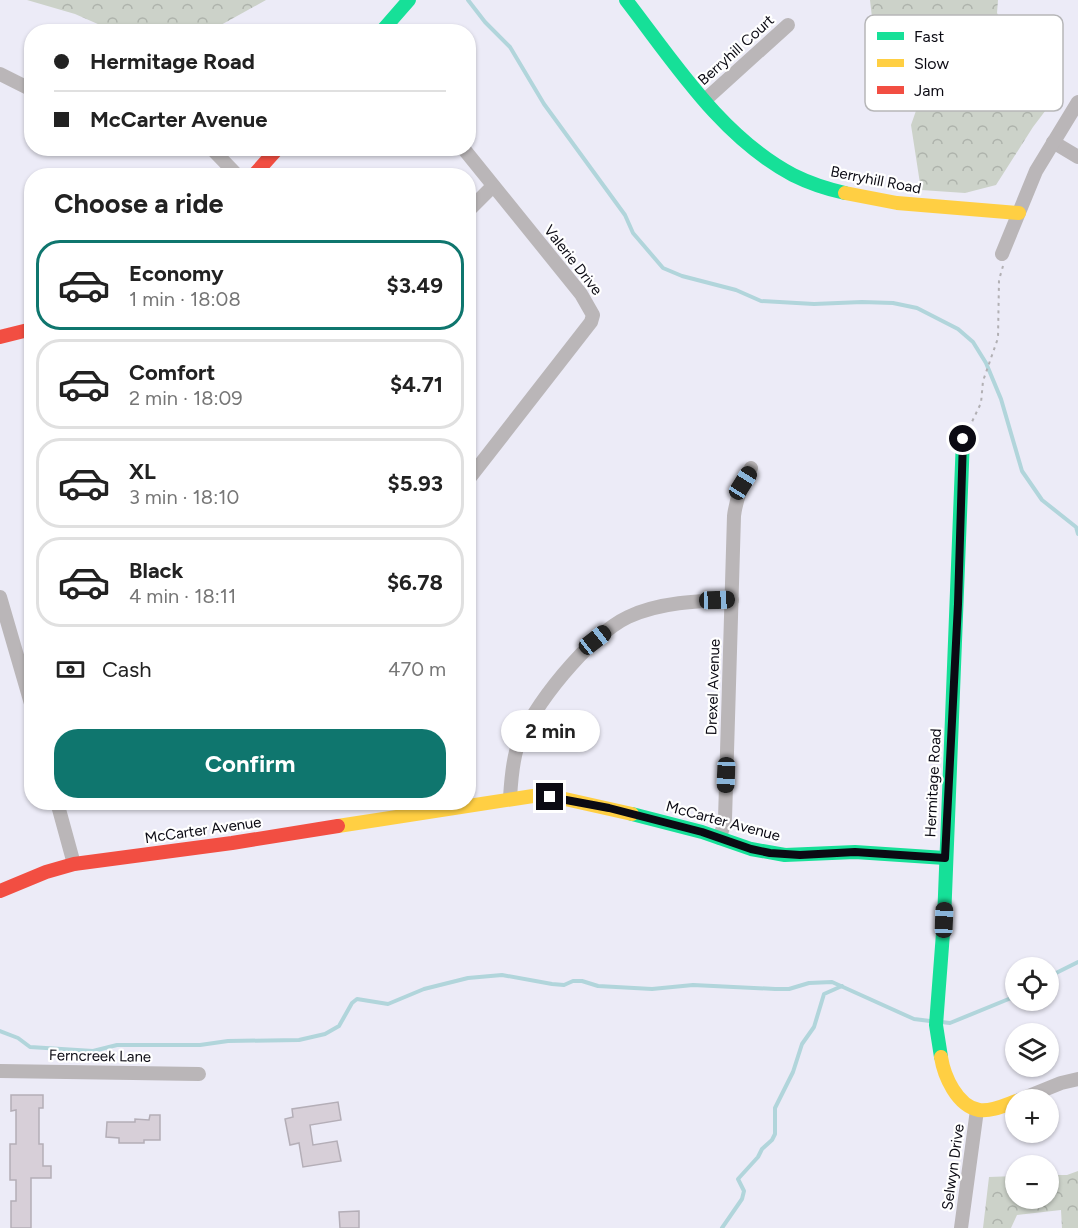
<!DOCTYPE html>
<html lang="en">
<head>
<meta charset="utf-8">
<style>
	:root { --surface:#fff; --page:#f2f2f2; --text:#222; --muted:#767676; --line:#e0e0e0; --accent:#0f766e }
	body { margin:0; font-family:Figtree,sans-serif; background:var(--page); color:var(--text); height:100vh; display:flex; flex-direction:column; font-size:22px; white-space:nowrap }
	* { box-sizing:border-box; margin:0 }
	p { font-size:20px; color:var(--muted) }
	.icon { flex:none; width:33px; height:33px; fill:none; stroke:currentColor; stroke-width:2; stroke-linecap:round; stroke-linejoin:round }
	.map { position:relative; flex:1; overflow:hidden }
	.drawer { position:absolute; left:24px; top:168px; width:452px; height:642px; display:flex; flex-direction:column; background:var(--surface); border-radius:24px; box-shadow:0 2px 4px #0004 }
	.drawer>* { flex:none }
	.guide { position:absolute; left:24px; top:24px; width:452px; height:132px; border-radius:24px; box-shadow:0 2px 4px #0004; display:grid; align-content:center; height:132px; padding:0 30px; background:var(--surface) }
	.tools { position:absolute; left:1005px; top:957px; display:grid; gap:12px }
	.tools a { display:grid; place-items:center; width:54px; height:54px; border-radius:50%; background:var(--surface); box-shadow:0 2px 4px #0004; font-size:30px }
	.end { position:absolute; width:27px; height:27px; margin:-14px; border:8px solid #0b0a13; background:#fff; box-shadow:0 0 0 3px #fff }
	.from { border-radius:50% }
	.bubble { position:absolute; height:42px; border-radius:21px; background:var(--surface); box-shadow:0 2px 4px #0004; font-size:20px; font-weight:700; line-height:42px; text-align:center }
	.car { position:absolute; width:18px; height:36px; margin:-18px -9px; border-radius:8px; box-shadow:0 0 4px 2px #0007; background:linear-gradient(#222 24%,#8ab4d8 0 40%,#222 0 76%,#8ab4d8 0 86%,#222 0) }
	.guide b { display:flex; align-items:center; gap:21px; height:57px; font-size:22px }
	.guide b+b { border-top:2px solid var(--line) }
	.guide i { width:15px; height:15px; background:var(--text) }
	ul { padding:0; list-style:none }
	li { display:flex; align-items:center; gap:18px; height:90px; margin:0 12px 9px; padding:0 18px; border:3px solid var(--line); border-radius:24px }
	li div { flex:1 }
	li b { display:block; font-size:22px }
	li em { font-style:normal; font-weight:700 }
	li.selected { border-color:var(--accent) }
	li>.icon { width:54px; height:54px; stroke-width:1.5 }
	h2 { padding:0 30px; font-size:27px; line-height:72px }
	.pay { display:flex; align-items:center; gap:15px; height:66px; padding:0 30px; font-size:22px }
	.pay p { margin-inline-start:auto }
	.cta { display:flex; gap:12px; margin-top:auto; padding:12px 30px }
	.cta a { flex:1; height:69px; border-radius:24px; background:var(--accent); color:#fff; font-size:24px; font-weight:700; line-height:69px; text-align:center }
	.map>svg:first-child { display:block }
	.forest { fill:url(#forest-crowns) }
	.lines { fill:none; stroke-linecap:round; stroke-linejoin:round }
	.stream { stroke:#b1d5db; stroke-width:4 }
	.building { fill:#d7cfd8; stroke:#b4aeb7; stroke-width:1.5 }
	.path { stroke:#b2b0b4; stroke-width:2; stroke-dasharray:3 4.5; stroke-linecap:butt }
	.street { stroke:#bab6b8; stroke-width:14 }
	.fast { stroke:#16e098; stroke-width:14 }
	.slow { stroke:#ffcf43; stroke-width:14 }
	.jam { stroke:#f24e42; stroke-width:14 }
	.route { stroke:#0b0a13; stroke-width:8 }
	.labels { text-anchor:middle; stroke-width:4.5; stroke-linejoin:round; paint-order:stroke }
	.street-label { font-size:15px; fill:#0b0a13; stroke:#fff }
	.key { fill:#fff; stroke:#b6b6b8; stroke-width:1.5 }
	.key-label { font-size:16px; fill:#0b0a13 }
</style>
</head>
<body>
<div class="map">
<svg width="1078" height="1228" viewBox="0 0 1078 1228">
	<defs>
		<pattern id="forest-crowns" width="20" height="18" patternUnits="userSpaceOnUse" patternTransform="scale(1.5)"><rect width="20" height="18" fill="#ccd2c9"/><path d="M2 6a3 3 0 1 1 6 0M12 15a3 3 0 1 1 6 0" fill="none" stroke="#aeb3ac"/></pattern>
	</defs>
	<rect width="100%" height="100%" fill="#ecebf7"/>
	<g class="forest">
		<path d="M27,0H266L210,31L116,32L75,14Z"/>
		<path d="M870,0H998L997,13L1025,64L1055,98L1033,127L996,185L965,193L921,190L911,125L925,85L878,70Z"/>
		<path d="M1078,1171V1228H1062L1061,1210L1017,1215L1011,1228H983L989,1177L1015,1176L1016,1198H1048L1049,1175H1067Z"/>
	</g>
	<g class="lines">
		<g class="stream">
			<path d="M468,0L485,22L510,47L544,104L625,215L633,233L663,268L682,276L736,290L761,301L814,304L862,302L893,303L917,308L958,329L973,342L986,363L1001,399L1022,471L1042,500L1076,527L1078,534"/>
			<path d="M1048,977L1078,962"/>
			<path d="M941,1022L950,1023L1016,996"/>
			<path d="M0,1031L18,1038L30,1047L93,1051L117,1045H200L228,1041L299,1040L325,1034L339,1026L352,1003L357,999L388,1004L424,989L468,978L502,975L552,984L564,985L573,981H582L598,986L652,989L693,985L775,989H789L809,983L832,982L914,1019L930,1021"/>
			<path d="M722,1228L742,1199L744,1191L738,1179L758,1157L762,1149L772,1140L775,1134V1108L793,1072L802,1044L814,1027L824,994L842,986"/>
		</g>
	</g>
	<g class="building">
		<path d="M11,1095H43V1108H39V1144H43V1166H51V1178H31V1228H11V1201H16V1180H10V1144H16V1110L11,1111Z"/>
		<path d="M338,1102L341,1120L310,1125L313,1145L337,1141L341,1161L303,1167L299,1143L290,1145L285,1119L293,1117L292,1109Z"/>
		<path d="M150,1115H160V1140H144V1143H119V1138L106,1137L107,1122H135V1119L149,1120Z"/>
		<path d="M359,1211V1228H340L339,1212Z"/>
	</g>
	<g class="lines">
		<path class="path" d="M969,428L981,403L983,381L998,338L999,280L1003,266"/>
		<g class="street">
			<path d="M0,74L32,90"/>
			<path d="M705,100L788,25"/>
			<path d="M1053,142L1078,157"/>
			<path d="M211,148L238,176"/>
			<path d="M463,148L581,294L593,315L591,322L468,480"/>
			<path d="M468,211L493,186"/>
			<path d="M1002,254L1036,171L1078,102"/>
			<path d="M0,597L32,707"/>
			<path d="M510,798C511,782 512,764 517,748C530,708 590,635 628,617C660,602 698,601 732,600"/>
			<path d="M57,802L74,864"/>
			<path d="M720,838L725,819L734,516C736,499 742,484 751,468"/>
			<path d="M0,1071L199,1074"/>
			<path d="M1019,1100L1061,1083L1078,1079"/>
			<path d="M961,1228L977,1110"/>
		</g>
		<g class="fast">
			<path d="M626,0C674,62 721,137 793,175C809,183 827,189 845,193"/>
			<path d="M381,32L409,0"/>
			<path d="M632,814L702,832L751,849L785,855L855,852L945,858"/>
			<path d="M941,1057L936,1025L944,920L963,439"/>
		</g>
		<g class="slow">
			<path d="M845,193L897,203L1019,213"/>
			<path d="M338,826L533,796L565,799L632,814"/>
			<path d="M941,1057C944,1076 957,1106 979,1110C991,1112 1005,1105 1016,1101"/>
		</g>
		<g class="jam">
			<path d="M253,176L278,148"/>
			<path d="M0,337L32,329"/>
			<path d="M0,891L46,872L74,864L232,843L338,826"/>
		</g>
	</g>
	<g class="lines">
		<path class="route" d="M550,797L609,808L702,832L751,849L770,853L800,855L855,852L945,858L958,604L963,439"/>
	</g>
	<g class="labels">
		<g class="street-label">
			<text transform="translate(736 50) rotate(-42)" y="5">Berryhill Court</text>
			<text transform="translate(876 180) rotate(11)" y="5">Berryhill Road</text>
			<text transform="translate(573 260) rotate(52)" y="5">Valerie Drive</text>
			<text transform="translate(713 687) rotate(-88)" y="5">Drexel Avenue</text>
			<text transform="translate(933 783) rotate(-87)" y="5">Hermitage Road</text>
			<text transform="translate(723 821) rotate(15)" y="5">McCarter Avenue</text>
			<text transform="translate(203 830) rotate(-8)" y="5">McCarter Avenue</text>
			<text transform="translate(100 1056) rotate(1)" y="5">Ferncreek Lane</text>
			<text transform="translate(953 1167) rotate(-82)" y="5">Selwyn Drive</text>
		</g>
	</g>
	<rect x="865" y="15" width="198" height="96" rx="9" class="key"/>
	<rect x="877" y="32" width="27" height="8" fill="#16e098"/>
	<rect x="877" y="59" width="27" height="8" fill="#ffcf43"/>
	<rect x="877" y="86" width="27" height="8" fill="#f24e42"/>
	<g class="key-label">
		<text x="914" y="42">Fast</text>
		<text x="914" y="69">Slow</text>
		<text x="914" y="96">Jam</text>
	</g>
</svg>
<div class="tools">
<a><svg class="icon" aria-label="locate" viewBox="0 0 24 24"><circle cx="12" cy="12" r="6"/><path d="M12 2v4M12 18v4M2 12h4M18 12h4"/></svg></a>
<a><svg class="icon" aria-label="layers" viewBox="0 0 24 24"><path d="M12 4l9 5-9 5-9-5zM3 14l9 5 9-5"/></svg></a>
<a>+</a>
<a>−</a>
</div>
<i class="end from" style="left:963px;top:439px"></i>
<i class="end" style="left:550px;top:797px"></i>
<div class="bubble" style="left:501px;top:710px;width:99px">2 min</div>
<i class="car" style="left:743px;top:483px;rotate:32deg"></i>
<i class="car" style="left:717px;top:600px;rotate:88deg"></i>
<i class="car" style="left:595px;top:640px;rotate:52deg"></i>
<i class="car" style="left:726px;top:775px;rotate:182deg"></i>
<i class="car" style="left:944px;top:920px;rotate:2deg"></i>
<div class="guide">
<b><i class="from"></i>Hermitage Road</b>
<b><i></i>McCarter Avenue</b>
</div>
<section class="drawer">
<h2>Choose a ride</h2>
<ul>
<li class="selected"><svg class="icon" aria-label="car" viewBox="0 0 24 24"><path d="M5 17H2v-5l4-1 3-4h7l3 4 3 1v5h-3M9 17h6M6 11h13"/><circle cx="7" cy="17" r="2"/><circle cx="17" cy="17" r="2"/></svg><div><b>Economy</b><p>1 min · 18:08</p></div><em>$3.49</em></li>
<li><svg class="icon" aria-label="car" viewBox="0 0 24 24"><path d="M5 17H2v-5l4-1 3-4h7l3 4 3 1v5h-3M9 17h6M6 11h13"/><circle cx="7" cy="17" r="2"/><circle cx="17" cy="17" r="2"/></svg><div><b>Comfort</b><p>2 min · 18:09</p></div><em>$4.71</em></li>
<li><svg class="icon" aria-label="car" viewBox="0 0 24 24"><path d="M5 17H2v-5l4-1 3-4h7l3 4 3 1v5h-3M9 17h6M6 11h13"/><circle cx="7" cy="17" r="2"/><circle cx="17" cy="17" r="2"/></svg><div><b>XL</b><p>3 min · 18:10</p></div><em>$5.93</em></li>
<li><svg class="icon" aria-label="car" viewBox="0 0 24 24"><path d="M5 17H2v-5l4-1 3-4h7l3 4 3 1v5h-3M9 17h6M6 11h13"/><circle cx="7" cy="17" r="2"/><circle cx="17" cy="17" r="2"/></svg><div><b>Black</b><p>4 min · 18:11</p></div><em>$6.78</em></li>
</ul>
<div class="pay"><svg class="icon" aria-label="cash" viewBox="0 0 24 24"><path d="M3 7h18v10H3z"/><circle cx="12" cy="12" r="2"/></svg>Cash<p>470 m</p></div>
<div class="cta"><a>Confirm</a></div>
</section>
</div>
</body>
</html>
